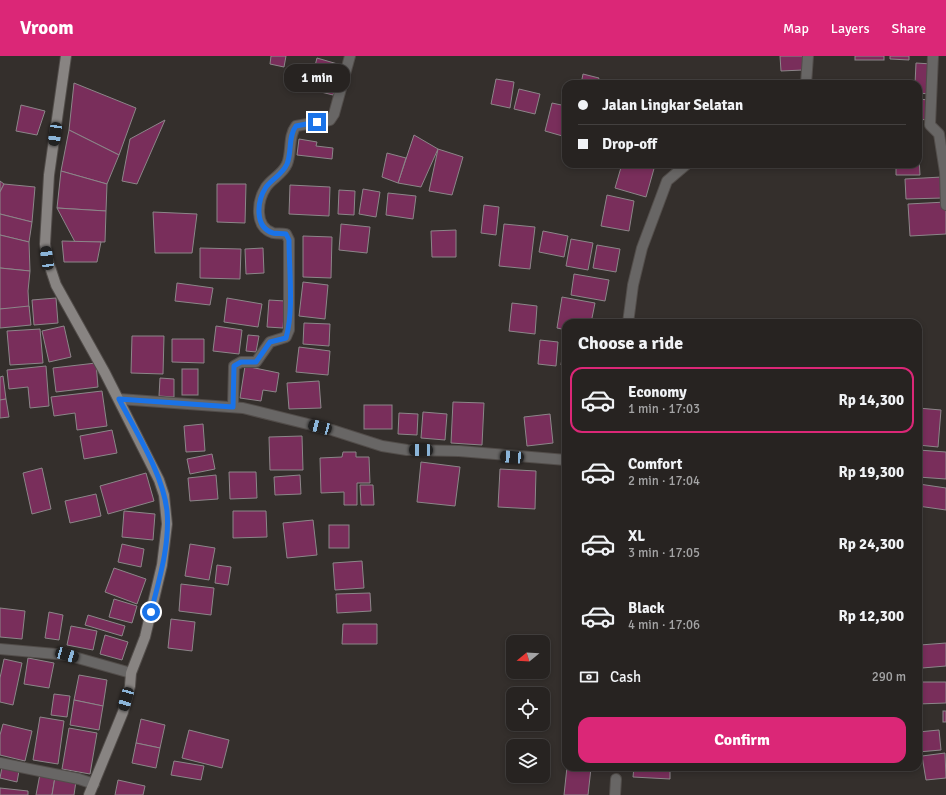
<!DOCTYPE html>
<html lang="en">
<head>
<meta charset="utf-8">
<style>
	:root { --surface:#272321; --page:#2f2b2a; --text:#f1f3f6; --muted:#a4a4a5; --line:#43403f; --accent:#db2777 }
	body { margin:0; font-family:Signika,sans-serif; background:var(--page); color:var(--text); height:100vh; display:flex; flex-direction:column; font-size:15px; white-space:nowrap }
	* { box-sizing:border-box; margin:0 }
	p { font-size:13px; color:var(--muted) }
	.icon { flex:none; width:22px; height:22px; fill:none; stroke:currentColor; stroke-width:2; stroke-linecap:round; stroke-linejoin:round }
	.map { position:relative; flex:1; overflow:hidden }
	.sheet { position:absolute; left:562px; top:263px; width:360px; height:452px; display:flex; flex-direction:column; background:var(--surface); border-radius:12px; box-shadow:0 2px 6px #0003,0 0 0 1px var(--line) }
	.sheet>* { flex:none }
	.top-card { position:absolute; left:562px; top:24px; width:360px; height:88px; border-radius:12px; box-shadow:0 2px 6px #0003,0 0 0 1px var(--line); display:grid; align-content:center; height:88px; padding:0 16px; background:var(--surface) }
	.needle { width:26px; rotate:252deg }
	.controls { position:absolute; left:506px; top:579px; display:grid; gap:8px }
	.controls a { display:grid; place-items:center; width:44px; height:44px; border-radius:8px; background:var(--surface); box-shadow:0 2px 6px #0003,0 0 0 1px var(--line); font-size:20px }
	.end { position:absolute; width:18px; height:18px; margin:-9px; border:5px solid #1a73e8; background:#fff; box-shadow:0 0 0 2px #fff }
	.from { border-radius:50% }
	.bubble { position:absolute; height:28px; border-radius:12px; background:var(--surface); box-shadow:0 2px 6px #0003,0 0 0 1px var(--line); font-size:13px; font-weight:700; line-height:28px; text-align:center }
	.car { position:absolute; width:12px; height:24px; margin:-12px -6px; border-radius:5px; box-shadow:0 0 3px 1px #0007; background:linear-gradient(#222 24%,#8ab4d8 0 40%,#222 0 76%,#8ab4d8 0 86%,#222 0) }
	.top-card b { display:flex; align-items:center; gap:14px; height:38px; font-size:15px }
	.top-card b+b { border-top:1px solid var(--line) }
	.top-card i { width:10px; height:10px; background:var(--text) }
	ul { padding:0; list-style:none }
	li { display:flex; align-items:center; gap:12px; height:66px; margin:0 8px 6px; padding:0 8px; border:2px solid transparent; border-radius:12px }
	li div { flex:1 }
	li b { display:block; font-size:15px }
	li em { font-style:normal; font-weight:700 }
	li.on { border-color:var(--accent) }
	li>.icon { width:36px; height:36px; stroke-width:1.5 }
	h2 { padding:0 16px; font-size:18px; line-height:48px }
	.pay { display:flex; align-items:center; gap:10px; height:44px; padding:0 16px; font-size:15px }
	.pay p { margin-inline-start:auto }
	.cta { display:flex; gap:8px; margin-top:auto; padding:8px 16px }
	.cta a { flex:1; height:46px; border-radius:12px; background:var(--accent); color:#fff; font-size:16px; font-weight:700; line-height:46px; text-align:center }
	header { display:flex; align-items:center; gap:24px; box-sizing:border-box; height:56px; padding:0 20px; background:var(--accent); color:#fff }
	header strong { font-size:19px }
	nav { display:flex; gap:22px; margin-inline-start:auto; font-size:14px }
	.map>svg:first-child { display:block }
	.building { fill:#792e5b; stroke:#8c8689 }
	.lines { fill:none; stroke-linecap:round; stroke-linejoin:round }
	.street-casing { stroke:#524d4a; stroke-width:12 }
	.secondary-casing { stroke:#524d4a; stroke-width:12 }
	.street { stroke:#686665; stroke-width:10 }
	.secondary { stroke:#888482; stroke-width:10 }
	.route { stroke:#1a73e8; stroke-width:5 }
</style>
</head>
<body>
<header>
<strong>Vroom</strong>
<nav><a>Map</a><a>Layers</a><a>Share</a></nav>
</header>
<div class="map">
<svg width="946" height="739" viewBox="0 0 946 739">
	<rect width="100%" height="100%" fill="#342f2c"/>
	<g class="building">
		<path d="M271,0H286L284,11L270,8Z"/>
		<path d="M780,0H803V14L781,15Z"/>
		<rect x="855" y="0" width="29" height="4"/>
		<path d="M890,0H909V4L890,3Z"/>
		<path d="M317,2L341,9L333,39L309,33Z"/>
		<path d="M916,7L932,8L930,38L918,37V28H915Z"/>
		<path d="M583,18L599,22L597,28H581Z"/>
		<path d="M496,23L514,26L510,52L491,48Z"/>
		<path d="M74,27L136,52L119,99L69,74Z"/>
		<path d="M519,33L540,38L535,58L514,53Z"/>
		<path d="M918,43L929,44L927,64L918,63Z"/>
		<path d="M552,47L566,50V81L545,75Z"/>
		<path d="M21,49L45,55L37,79L16,75Z"/>
		<path d="M165,64L137,128L122,125L130,83Z"/>
		<path d="M69,74L119,99L107,128L61,115Z"/>
		<path d="M414,79L438,93L421,131L398,127Z"/>
		<path d="M299,83L317,86L316,90L333,92L332,103L297,99Z"/>
		<path d="M438,93L463,101L452,139L429,135Z"/>
		<path d="M387,97L406,102L398,127L382,121Z"/>
		<path d="M918,102H919L920,119H896V108H918Z"/>
		<path d="M622,108L655,109L646,141L615,132Z"/>
		<path d="M61,115L107,128L106,155L57,152Z"/>
		<path d="M942,121L943,142L906,143L905,123Z"/>
		<path d="M0,125L4,128L0,136Z"/>
		<path d="M4,128L35,131L32,166L0,158V136Z"/>
		<path d="M217,128H246L245,167L217,166Z"/>
		<path d="M290,129L330,131L329,160L289,158Z"/>
		<path d="M363,133L380,136L376,161L359,158Z"/>
		<path d="M339,134L355,135L354,159L338,158Z"/>
		<path d="M388,137L416,140L413,163L386,159Z"/>
		<path d="M607,139L634,145L629,175L601,170Z"/>
		<path d="M946,146V178L910,180L908,148Z"/>
		<path d="M484,149L499,151L496,179L481,177Z"/>
		<path d="M57,152L106,155L105,186H75Z"/>
		<path d="M153,156L197,158L192,197H155Z"/>
		<path d="M0,158L32,166L29,186L0,179Z"/>
		<path d="M341,168L370,171L367,197L339,194Z"/>
		<path d="M504,168L535,171L530,213L499,210Z"/>
		<path d="M456,174V201H432L431,175Z"/>
		<path d="M543,175L568,180L564,201L539,196Z"/>
		<path d="M0,179L29,186L30,215L0,212Z"/>
		<path d="M303,180L332,181L331,222L303,221Z"/>
		<path d="M571,183L593,187L588,214L566,210Z"/>
		<path d="M62,185L101,186L97,206H64Z"/>
		<path d="M597,189L620,193L616,216L593,212Z"/>
		<path d="M200,192L241,193L240,223L200,222Z"/>
		<path d="M263,192L264,217L246,218L245,193Z"/>
		<path d="M0,212L30,215L28,235L29,252L0,253Z"/>
		<path d="M574,218L609,224L605,245L571,239Z"/>
		<path d="M303,226L328,229L325,263L299,260Z"/>
		<path d="M177,227L213,232L210,249L175,245Z"/>
		<path d="M562,241L595,247L591,267H566V274L557,272Z"/>
		<path d="M56,242L58,267L34,269L32,244Z"/>
		<path d="M227,242L262,248L258,271L224,266Z"/>
		<path d="M269,244L285,245L283,272L267,271Z"/>
		<path d="M512,247L537,250L535,278L509,275Z"/>
		<path d="M29,250L31,269L0,272V253Z"/>
		<path d="M304,267L330,268L329,290L303,288Z"/>
		<path d="M64,270L71,301L49,306L42,275Z"/>
		<path d="M216,270L242,274L239,298L213,295Z"/>
		<path d="M40,273L43,307L10,309L7,275Z"/>
		<path d="M248,279L259,280L256,296L246,295Z"/>
		<path d="M132,280H164L163,318L131,317Z"/>
		<path d="M565,281H566V310L561,309Z"/>
		<path d="M172,283H204V307L172,306Z"/>
		<path d="M540,284L558,286L556,310L538,308Z"/>
		<path d="M299,291L330,295L328,319L296,316Z"/>
		<path d="M96,307L98,331L56,336L53,312Z"/>
		<path d="M46,310L49,350L30,352L28,331L9,333L7,314Z"/>
		<path d="M245,310L279,317L276,336L263,334L261,345L240,342Z"/>
		<rect x="182" y="313" width="16" height="26"/>
		<path d="M3,320L6,343L0,344V321Z"/>
		<path d="M160,322L174,323V341L159,340Z"/>
		<path d="M319,325L321,352L289,353L287,327Z"/>
		<path d="M102,335L107,370L77,374L75,357L54,360L51,341Z"/>
		<path d="M6,343L9,361L0,362V344Z"/>
		<path d="M453,346L484,347L482,389L451,387Z"/>
		<rect x="364" y="349" width="28" height="24"/>
		<path d="M918,352L941,354L938,391L918,389Z"/>
		<path d="M423,356L447,358L445,384L421,382Z"/>
		<path d="M399,357L418,358L417,379L398,378Z"/>
		<path d="M550,358L553,387L527,390L524,361Z"/>
		<path d="M203,368L205,395L186,396L184,370Z"/>
		<path d="M112,374L117,397L84,403L80,380Z"/>
		<path d="M302,380L303,414H270L269,381Z"/>
		<path d="M918,394L946,396V423L918,421Z"/>
		<path d="M343,396H356V401H369L370,427H357V449H344V436L321,437L320,402L342,401Z"/>
		<path d="M212,398L215,413L190,418L187,403Z"/>
		<path d="M421,406L460,411L455,450L417,446Z"/>
		<path d="M42,412L51,453L32,458L23,417Z"/>
		<path d="M500,413L536,415L535,453L498,451Z"/>
		<path d="M229,416H256L257,442L230,443Z"/>
		<path d="M146,417L154,445L108,458L100,430Z"/>
		<path d="M216,419L218,443L190,445L188,422Z"/>
		<path d="M300,419L301,438L275,439L274,421Z"/>
		<path d="M919,428L946,432V454L918,450Z"/>
		<path d="M360,429H373L374,449H361Z"/>
		<path d="M96,438L101,460L70,467L65,445Z"/>
		<path d="M124,455L155,458L153,484L122,481Z"/>
		<path d="M233,455H266L267,481L233,482Z"/>
		<path d="M313,464L317,499L287,502L283,467Z"/>
		<rect x="329" y="469" width="20" height="23"/>
		<path d="M122,488L144,493L141,511L118,506Z"/>
		<path d="M190,488L215,492L209,524L185,520Z"/>
		<path d="M362,505L364,532L335,534L333,507Z"/>
		<path d="M217,509L231,511L228,529L215,527Z"/>
		<path d="M114,512L146,523L137,548L105,536Z"/>
		<path d="M181,528L214,532L211,559L179,555Z"/>
		<path d="M370,537L371,555L337,557L336,538Z"/>
		<path d="M114,543L137,550L132,567L109,561Z"/>
		<path d="M0,552L25,555L22,583L0,581Z"/>
		<path d="M49,556L63,559L59,584L45,582Z"/>
		<path d="M88,559L125,570L122,580L85,569Z"/>
		<path d="M171,563L195,566L192,595L168,592Z"/>
		<path d="M343,568H377V588H342Z"/>
		<path d="M71,570L97,575L93,594L67,589Z"/>
		<path d="M105,579L128,586L122,604L100,598Z"/>
		<path d="M946,587V610L922,612L920,589Z"/>
		<path d="M28,602L54,607L49,632L24,628Z"/>
		<path d="M4,603L22,607L13,649L0,646V622Z"/>
		<path d="M79,619L107,624L103,650L74,644Z"/>
		<path d="M918,626H946V647L918,648Z"/>
		<path d="M54,638L70,640L67,661L51,659Z"/>
		<path d="M74,644L103,650L99,674L70,669Z"/>
		<rect x="943" y="655" width="3" height="11"/>
		<path d="M40,661L64,665L58,708L33,704Z"/>
		<path d="M141,663L165,669L160,692L136,687Z"/>
		<path d="M3,668L32,675L25,705L0,699V679Z"/>
		<path d="M69,672L97,677L90,718L62,713Z"/>
		<path d="M189,674L229,684L222,712L182,702Z"/>
		<path d="M939,674L941,694L918,696V676Z"/>
		<path d="M136,687L160,692L156,712L132,707Z"/>
		<path d="M945,697L946,722L926,724L922,700Z"/>
		<path d="M174,705L204,710L201,724L171,719Z"/>
		<path d="M2,711L19,715L17,726L0,722Z"/>
		<path d="M567,711L591,712L588,739H564Z"/>
		<path d="M634,711H670V723L633,721Z"/>
		<path d="M40,718L55,721L52,739H36Z"/>
		<path d="M55,721L76,725L74,739H52Z"/>
		<path d="M118,724L145,730L143,739H115Z"/>
		<path d="M0,732L28,735V739H0Z"/>
	</g>
	<g class="lines">
		<defs>
			<g id="street">
				<path d="M933,0L930,69L939,78L945,116L946,149"/>
				<path d="M806,28L808,0"/>
				<path d="M628,267L633,229L642,192L667,125L687,108"/>
				<path d="M119,343L243,352L332,374L382,390L407,394L459,395L566,404"/>
				<path d="M233,351L234,310L241,306H256L270,286L286,281L289,274V184L286,178C282,177 277,178 273,177C254,171 257,145 266,131C272,122 282,119 287,108C292,96 288,80 296,70L330,64L334,58L350,0"/>
				<path d="M0,593L67,599L131,617"/>
				<path d="M0,707L79,723L94,728"/>
				<path d="M615,739L616,723"/>
			</g>
			<path id="secondary" d="M66,0L49,119L45,188L47,202L56,229L105,317L159,424L164,439L167,468L162,509L145,581L131,617L130,630L123,656L89,739"/>
		</defs>
		<use href="#street" class="street-casing"/>
		<use href="#secondary" class="secondary-casing"/>
		<use href="#street" class="street"/>
		<use href="#secondary" class="secondary"/>
	</g>
	<g class="lines">
		<path class="route" d="M151,556C159,524 170,489 167,455C163,418 136,376 119,343L233,351L234,310L241,306H256L270,286L286,282C294,255 289,213 289,184L286,178C282,177 277,178 273,177C254,171 257,145 266,131C273,122 282,119 287,108C292,96 288,80 296,70L317,66"/>
	</g>
</svg>
<div class="controls">
<a><svg class="needle" viewBox="-14 -14 28 28"><path d="M0-13l5 13h-10z" fill="#e53935"/><path d="M0 13l5-13h-10z" fill="#a4a4a5"/></svg></a>
<a><svg class="icon" aria-label="locate" viewBox="0 0 24 24"><circle cx="12" cy="12" r="6"/><path d="M12 2v4M12 18v4M2 12h4M18 12h4"/></svg></a>
<a><svg class="icon" aria-label="layers" viewBox="0 0 24 24"><path d="M12 4l9 5-9 5-9-5zM3 14l9 5 9-5"/></svg></a>
</div>
<i class="end from" style="left:151px;top:556px"></i>
<i class="end" style="left:317px;top:66px"></i>
<div class="bubble" style="left:284px;top:8px;width:66px">1 min</div>
<i class="car" style="left:55px;top:78px;rotate:188deg"></i>
<i class="car" style="left:47px;top:202px;rotate:352deg"></i>
<i class="car" style="left:320px;top:371px;rotate:285deg"></i>
<i class="car" style="left:421px;top:394px;rotate:271deg"></i>
<i class="car" style="left:512px;top:401px;rotate:274deg"></i>
<i class="car" style="left:67px;top:599px;rotate:106deg"></i>
<i class="car" style="left:126px;top:643px;rotate:196deg"></i>
<div class="top-card">
<b><i class="from"></i>Jalan Lingkar Selatan</b>
<b><i></i>Drop-off</b>
</div>
<section class="sheet">
<h2>Choose a ride</h2>
<ul>
<li class="on"><svg class="icon" aria-label="car" viewBox="0 0 24 24"><path d="M5 17H2v-5l4-1 3-4h7l3 4 3 1v5h-3M9 17h6M6 11h13"/><circle cx="7" cy="17" r="2"/><circle cx="17" cy="17" r="2"/></svg><div><b>Economy</b><p>1 min · 17:03</p></div><em>Rp 14,300</em></li>
<li><svg class="icon" aria-label="car" viewBox="0 0 24 24"><path d="M5 17H2v-5l4-1 3-4h7l3 4 3 1v5h-3M9 17h6M6 11h13"/><circle cx="7" cy="17" r="2"/><circle cx="17" cy="17" r="2"/></svg><div><b>Comfort</b><p>2 min · 17:04</p></div><em>Rp 19,300</em></li>
<li><svg class="icon" aria-label="car" viewBox="0 0 24 24"><path d="M5 17H2v-5l4-1 3-4h7l3 4 3 1v5h-3M9 17h6M6 11h13"/><circle cx="7" cy="17" r="2"/><circle cx="17" cy="17" r="2"/></svg><div><b>XL</b><p>3 min · 17:05</p></div><em>Rp 24,300</em></li>
<li><svg class="icon" aria-label="car" viewBox="0 0 24 24"><path d="M5 17H2v-5l4-1 3-4h7l3 4 3 1v5h-3M9 17h6M6 11h13"/><circle cx="7" cy="17" r="2"/><circle cx="17" cy="17" r="2"/></svg><div><b>Black</b><p>4 min · 17:06</p></div><em>Rp 12,300</em></li>
</ul>
<div class="pay"><svg class="icon" aria-label="cash" viewBox="0 0 24 24"><path d="M3 7h18v10H3z"/><circle cx="12" cy="12" r="2"/></svg>Cash<p>290 m</p></div>
<div class="cta"><a>Confirm</a></div>
</section>
</div>
</body>
</html>
